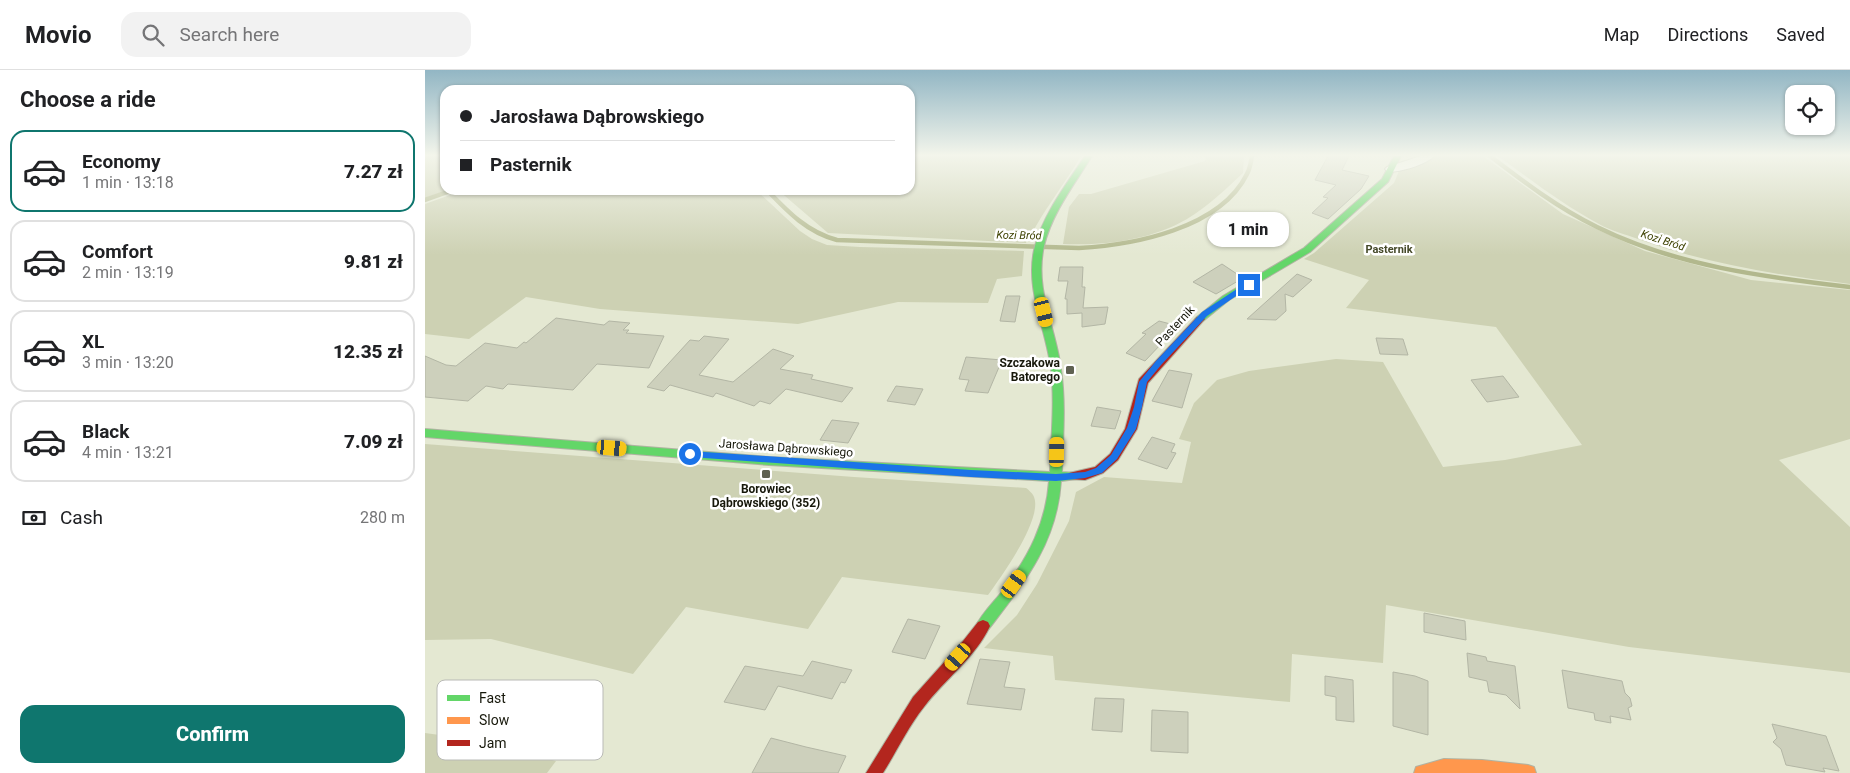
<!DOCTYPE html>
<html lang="en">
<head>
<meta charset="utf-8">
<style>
	:root { --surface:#fff; --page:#f2f2f2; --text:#202124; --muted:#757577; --line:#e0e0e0; --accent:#0f766e }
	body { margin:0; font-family:Roboto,sans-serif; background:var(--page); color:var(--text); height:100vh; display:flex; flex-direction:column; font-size:19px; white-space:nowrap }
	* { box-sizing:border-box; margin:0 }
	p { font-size:16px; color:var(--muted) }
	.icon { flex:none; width:28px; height:28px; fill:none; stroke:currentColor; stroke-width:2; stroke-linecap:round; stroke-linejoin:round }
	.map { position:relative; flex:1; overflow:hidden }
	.side { display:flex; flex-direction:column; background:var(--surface); width:425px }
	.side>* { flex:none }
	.top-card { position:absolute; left:15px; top:15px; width:475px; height:110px; border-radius:15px; box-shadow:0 1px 4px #0004; display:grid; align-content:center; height:110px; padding:0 20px; background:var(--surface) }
	.tools { position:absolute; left:1360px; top:15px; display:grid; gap:10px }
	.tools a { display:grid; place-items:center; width:50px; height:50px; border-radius:10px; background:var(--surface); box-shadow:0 1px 4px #0004; font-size:25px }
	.end { position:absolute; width:22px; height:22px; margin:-11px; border:6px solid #1a73e8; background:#fff; box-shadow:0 0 0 2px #fff }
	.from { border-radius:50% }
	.bubble { position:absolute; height:35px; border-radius:15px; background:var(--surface); box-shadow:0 1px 4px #0004; font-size:16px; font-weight:800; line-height:35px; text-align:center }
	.car { position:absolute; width:15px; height:30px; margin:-15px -8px; border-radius:6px; box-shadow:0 0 4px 1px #0007; background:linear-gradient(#f5c518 24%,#345 0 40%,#f5c518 0 76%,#345 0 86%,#f5c518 0) }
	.top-card b { display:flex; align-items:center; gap:18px; height:48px; font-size:19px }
	.top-card b+b { border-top:1px solid var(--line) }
	.top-card i { width:12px; height:12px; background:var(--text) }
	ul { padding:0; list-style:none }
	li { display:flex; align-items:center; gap:15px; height:82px; margin:0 10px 8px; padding:0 10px; border:2px solid var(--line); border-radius:15px }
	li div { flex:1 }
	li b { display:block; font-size:19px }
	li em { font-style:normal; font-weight:800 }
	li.current { border-color:var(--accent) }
	li>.icon { width:45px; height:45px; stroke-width:1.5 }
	h2 { padding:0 20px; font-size:22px; line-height:60px }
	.pay { display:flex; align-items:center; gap:12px; height:55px; padding:0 20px; font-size:19px }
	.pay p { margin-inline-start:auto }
	.action { display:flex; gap:10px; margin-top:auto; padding:10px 20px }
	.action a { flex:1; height:58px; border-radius:15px; background:var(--accent); color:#fff; font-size:20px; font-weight:800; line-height:58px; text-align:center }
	header { display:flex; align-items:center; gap:30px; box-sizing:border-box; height:70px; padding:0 25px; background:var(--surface); border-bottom:1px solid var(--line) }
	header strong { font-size:24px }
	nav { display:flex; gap:28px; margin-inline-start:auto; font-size:18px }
	.search { width:350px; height:45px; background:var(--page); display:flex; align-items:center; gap:12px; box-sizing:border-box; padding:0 18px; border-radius:15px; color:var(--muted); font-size:19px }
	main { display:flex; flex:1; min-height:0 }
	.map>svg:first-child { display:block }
	.green { fill:#cdd1b3 }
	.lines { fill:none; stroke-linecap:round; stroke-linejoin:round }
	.stream { stroke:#b2b88d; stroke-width:4.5 }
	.building { fill:#cdd0bc; stroke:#b3b6a5 }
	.street-casing { stroke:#b0b3a2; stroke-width:2 }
	.fast-casing { stroke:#b0b3a2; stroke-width:2 }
	.slow-casing { stroke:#b0b3a2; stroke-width:2 }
	.jam-casing { stroke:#b0b3a2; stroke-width:2 }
	.street { fill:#fbfcf8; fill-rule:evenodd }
	.fast { fill:#63d668; fill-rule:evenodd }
	.slow { fill:#ff974d; fill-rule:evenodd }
	.jam { fill:#b3261e; fill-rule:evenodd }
	.route { fill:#1a73e8 }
	.poi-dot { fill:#5f6151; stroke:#fff; stroke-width:2 }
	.labels { text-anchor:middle; stroke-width:5; stroke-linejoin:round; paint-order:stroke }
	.far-water-label { font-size:11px; font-style:italic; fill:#3d4100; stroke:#fff }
	.far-neighbourhood-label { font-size:11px; font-weight:bold; fill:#454929; stroke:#fff }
	.street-label { font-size:12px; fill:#17180b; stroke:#fff }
	.poi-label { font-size:12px; font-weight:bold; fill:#17180b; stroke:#fff; text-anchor:end }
	.key { fill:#fff; stroke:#b9bab6; stroke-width:1 }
	.key-label { font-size:14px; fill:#17180b }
</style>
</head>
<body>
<header>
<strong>Movio</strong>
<div class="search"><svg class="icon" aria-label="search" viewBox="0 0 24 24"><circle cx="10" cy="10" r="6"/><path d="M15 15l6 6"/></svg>Search here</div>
<nav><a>Map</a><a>Directions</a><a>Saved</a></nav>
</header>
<main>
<section class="side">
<h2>Choose a ride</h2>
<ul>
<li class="current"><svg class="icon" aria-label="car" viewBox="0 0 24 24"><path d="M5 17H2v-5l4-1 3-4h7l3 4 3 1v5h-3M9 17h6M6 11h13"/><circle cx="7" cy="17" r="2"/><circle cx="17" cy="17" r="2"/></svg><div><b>Economy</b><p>1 min · 13:18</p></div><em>7.27 zł</em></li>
<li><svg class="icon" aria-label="car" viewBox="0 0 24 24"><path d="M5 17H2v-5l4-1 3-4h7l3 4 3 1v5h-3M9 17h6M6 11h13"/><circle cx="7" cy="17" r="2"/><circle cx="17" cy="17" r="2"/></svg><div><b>Comfort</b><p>2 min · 13:19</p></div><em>9.81 zł</em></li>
<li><svg class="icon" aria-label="car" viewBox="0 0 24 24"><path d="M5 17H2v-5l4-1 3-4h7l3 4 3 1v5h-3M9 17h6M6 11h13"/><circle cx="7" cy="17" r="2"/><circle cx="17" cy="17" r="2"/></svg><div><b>XL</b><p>3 min · 13:20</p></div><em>12.35 zł</em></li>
<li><svg class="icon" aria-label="car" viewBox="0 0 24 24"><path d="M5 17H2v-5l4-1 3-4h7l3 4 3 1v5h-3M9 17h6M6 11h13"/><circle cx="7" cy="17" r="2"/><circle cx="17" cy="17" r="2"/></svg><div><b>Black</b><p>4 min · 13:21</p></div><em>7.09 zł</em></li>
</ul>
<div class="pay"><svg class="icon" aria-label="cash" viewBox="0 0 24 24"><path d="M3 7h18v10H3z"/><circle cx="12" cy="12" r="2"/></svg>Cash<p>280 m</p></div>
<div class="action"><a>Confirm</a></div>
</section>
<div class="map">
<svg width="1425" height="703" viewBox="0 0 1425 703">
	<rect width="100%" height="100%" fill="#e4e8d2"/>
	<g class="green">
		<path d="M0,86H20V120H22L0,128Z"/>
		<path d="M485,86H656C642,110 625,132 611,156C608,162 603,165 601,173L403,163L353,120H485Z"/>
		<path d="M781,86H819L818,103C801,119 782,137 762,149C726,170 679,176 638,174L644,137L654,124H666L780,91Z"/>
		<path d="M1009,86H1058L1138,144L1220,181L1326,210L1425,220V369L1354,390L1425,457V603L1204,577L961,535L958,593L867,584L865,632L630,610L628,586L559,578L592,545L612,514L644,451L651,422L679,407L757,413L766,372L754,369L769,333L792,310L824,301L911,289L958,292L1018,397L1080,390L1157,375L1071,257L921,238L944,210L879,189L889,183L969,113L974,101L1001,93Z"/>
		<path d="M1073,86H1425V214C1353,205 1282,194 1213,169C1200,164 1186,161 1174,154C1138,135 1106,110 1073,86Z"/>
		<path d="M39,120H331L375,161L387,169L402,175L435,177L599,181L597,206L572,209L563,233L473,232L373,254L175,239L101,227L44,269L0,264V134Z"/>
		<path d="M0,374L429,407L601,418C604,420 608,424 609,427C618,449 576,507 563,525L417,507L383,559L261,537L208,604L66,569L0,570Z"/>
		<path d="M0,663L51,670L131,691L122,703H0Z"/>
	</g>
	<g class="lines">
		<g class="stream">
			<path d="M1065,86C1099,112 1133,138 1172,157C1251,196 1339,207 1425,217"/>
			<path d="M342,120C363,142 382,162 412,170L654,178C708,175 795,159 822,104C825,99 826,92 827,86"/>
			<path d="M0,130L28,120"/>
		</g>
	</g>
	<g class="building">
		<path d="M903,86H924L917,100L944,106L936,119L903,149L887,143L903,128L898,127L911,115L890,110Z"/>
		<path d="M797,194L818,208L791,224L768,212Z"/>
		<path d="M635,197H658L657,217H660L658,238L683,237L680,254L657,257V243L642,244V229H640L643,211H633Z"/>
		<path d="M872,204L887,210L868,227L860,224L861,241L851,250L822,249Z"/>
		<path d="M581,226H595L590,252L575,251Z"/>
		<path d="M131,248L179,255L184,251L205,253L198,260H204L201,263L239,266L224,298L172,294L148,320L83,314L78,319L61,316L43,331L0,327V286L21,295L31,296L60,273L92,278L99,272L101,273Z"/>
		<path d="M734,251L753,256L720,291L701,283L721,264L717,263Z"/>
		<path d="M279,266L304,269L274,305L308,312L348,279L369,286L355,299L388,305L386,309L428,318L417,332L361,319L345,334L335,331L329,336L291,323L288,327L245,315L239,321L222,317L265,270L274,271Z"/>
		<path d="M951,268L978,269L983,285L955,284Z"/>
		<path d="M541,287L577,290L563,323L540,321L544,310L534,309Z"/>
		<path d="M744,300L767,304L757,338L727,331Z"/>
		<path d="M1078,306L1094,327L1062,332L1046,310Z"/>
		<path d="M471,316L498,319L490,335L462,331Z"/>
		<path d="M672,337L696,341L690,359L666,356Z"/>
		<path d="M407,350L434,353L423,373L395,370Z"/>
		<path d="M727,367L750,374L746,382L751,383L742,399L713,389Z"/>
		<path d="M999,543L1040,551L1041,570L999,562Z"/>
		<path d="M483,549L515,556L500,589L467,582Z"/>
		<path d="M1042,583L1061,587L1062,591L1090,596L1095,639L1081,625L1064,622L1062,611L1044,607Z"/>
		<path d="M555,589L585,592L579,617L600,619L596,640L542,634Z"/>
		<path d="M387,591L427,600L420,613L416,612L407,629L353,616L340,640L299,632L320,596L378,606Z"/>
		<path d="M1137,600L1197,611L1200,623L1205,628L1207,636L1203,638L1206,650L1185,646L1186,653L1170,650L1169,643L1143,638Z"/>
		<path d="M968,602L990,606L1003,611V665L968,656Z"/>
		<path d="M900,606L928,610L929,652L911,650V627L900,625Z"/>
		<path d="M670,628L699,629L697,662L667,660Z"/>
		<path d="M727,640L763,642V683L726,681Z"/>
		<path d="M1347,654L1401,666L1414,701L1398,698L1400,702L1361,695L1356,679L1348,672L1352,668Z"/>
		<path d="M346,668L381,677L421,686L413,703H327Z"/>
	</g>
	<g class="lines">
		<defs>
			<path id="street" d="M996,86H1009C1002,94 972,104 962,101L960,99L962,97Z"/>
			<g id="fast">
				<path d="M660,86H667C649,115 627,143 619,176C609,219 631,258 636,299C641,333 638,368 637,402L652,403L654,406L652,409L636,411C632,473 599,513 563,560L558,562L553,560L551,556C557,543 570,531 579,519C604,486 621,453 624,411L344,395L0,367V359L344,387L625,402C626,368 630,333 626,299C621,258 599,218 610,176C619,143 641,115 660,86Z"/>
				<path d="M969,86H976L963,112L885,182L804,230L778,251H772L770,249L772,247L798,226L879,178L957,109Z"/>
			</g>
			<path id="slow" d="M1019,689L1057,690L1103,695L1109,697L1111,703H989L991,697Z"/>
			<g id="jam">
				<path d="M775,246L778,247L780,249L778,251L723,313L712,359L693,390L678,403L660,410L644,409L642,406L644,403L670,397L685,384L700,359L714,309L772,247Z"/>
				<path d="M558,550L563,552L565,556C551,587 519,610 499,637C483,657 472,681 458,703H441L488,627L538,571L553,552Z"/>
			</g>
		</defs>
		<use href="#street" class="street-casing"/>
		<use href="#fast" class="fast-casing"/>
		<use href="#slow" class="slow-casing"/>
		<use href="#jam" class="jam-casing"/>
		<use href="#street" class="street"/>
		<use href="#fast" class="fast"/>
		<use href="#slow" class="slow"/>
		<use href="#jam" class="jam"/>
	</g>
	<linearGradient id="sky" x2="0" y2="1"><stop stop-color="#92b6c4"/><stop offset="0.46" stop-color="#f3f5eb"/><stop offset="1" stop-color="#f3f5eb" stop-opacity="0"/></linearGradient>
	<rect width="1425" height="185" fill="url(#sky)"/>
	<path class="route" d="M821,213L827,215L782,246L736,295L722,312L717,337L711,359L692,389L677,403L660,408L631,411L546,407L265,387L261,384L265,381L546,400L631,404L660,402L671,398L686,385L702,358L709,337L714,312L731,291L777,242Z"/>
	<g class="poi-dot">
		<rect x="640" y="295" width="10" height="10" rx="2.5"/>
		<rect x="336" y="399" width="10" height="10" rx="2.5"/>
	</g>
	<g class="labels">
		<g class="far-water-label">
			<text transform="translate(594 165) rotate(1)" y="4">Kozi Bród</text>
			<text transform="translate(1238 170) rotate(18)" y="4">Kozi Bród</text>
		</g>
		<g class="far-neighbourhood-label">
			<text x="964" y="183">Pasternik</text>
		</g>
		<g class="street-label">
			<text transform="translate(750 256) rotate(-47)" y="4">Pasternik</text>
			<text transform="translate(361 378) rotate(4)" y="4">Jarosława Dąbrowskiego</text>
		</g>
		<g class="poi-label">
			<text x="635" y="297">Szczakowa<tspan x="635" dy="14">Batorego</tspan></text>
			<text x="341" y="423" text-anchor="middle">Borowiec<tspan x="341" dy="14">Dąbrowskiego (352)</tspan></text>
		</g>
	</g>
	<rect x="12" y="610" width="166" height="80" rx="8" class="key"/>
	<rect x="22" y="625" width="23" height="6" fill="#63d668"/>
	<rect x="22" y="647" width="23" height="7" fill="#ff974d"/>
	<rect x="22" y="670" width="23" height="6" fill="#b3261e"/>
	<g class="key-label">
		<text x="54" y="633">Fast</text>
		<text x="54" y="655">Slow</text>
		<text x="54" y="678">Jam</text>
	</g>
</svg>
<div class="tools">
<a><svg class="icon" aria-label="locate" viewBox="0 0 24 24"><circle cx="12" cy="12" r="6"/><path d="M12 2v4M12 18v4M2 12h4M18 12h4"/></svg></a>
</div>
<i class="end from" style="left:265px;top:384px"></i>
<i class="end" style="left:824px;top:215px"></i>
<div class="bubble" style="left:782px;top:142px;width:82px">1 min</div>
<i class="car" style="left:619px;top:242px;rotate:166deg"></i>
<i class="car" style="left:187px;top:378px;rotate:95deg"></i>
<i class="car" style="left:632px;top:382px;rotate:1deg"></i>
<i class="car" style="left:589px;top:514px;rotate:36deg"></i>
<i class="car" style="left:533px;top:587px;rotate:221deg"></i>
<div class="top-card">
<b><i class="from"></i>Jarosława Dąbrowskiego</b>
<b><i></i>Pasternik</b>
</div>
</div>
</main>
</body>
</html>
